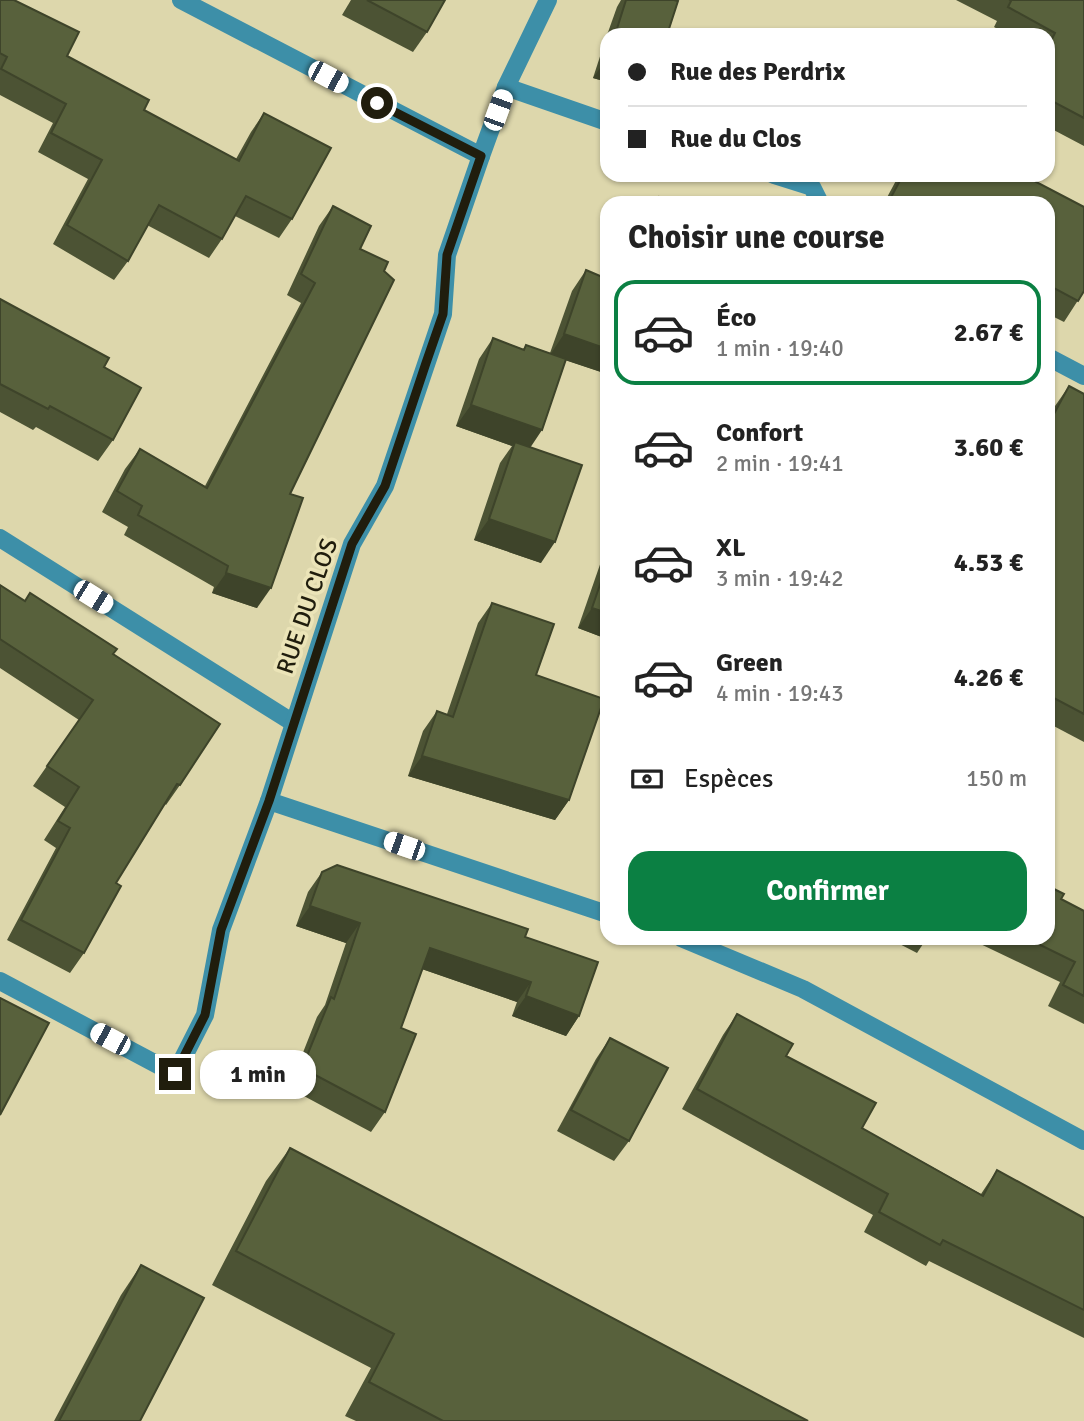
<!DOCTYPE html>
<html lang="fr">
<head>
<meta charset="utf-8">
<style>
	:root { --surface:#fff; --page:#f2f2f2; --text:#222; --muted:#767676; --line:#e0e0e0; --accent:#0b8043 }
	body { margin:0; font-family:Signika,sans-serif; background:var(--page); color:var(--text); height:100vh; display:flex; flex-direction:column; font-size:26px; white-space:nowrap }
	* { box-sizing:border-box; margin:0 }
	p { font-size:23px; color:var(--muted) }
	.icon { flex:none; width:38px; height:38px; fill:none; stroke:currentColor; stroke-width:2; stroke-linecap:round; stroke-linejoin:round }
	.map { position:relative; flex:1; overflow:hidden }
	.sheet { position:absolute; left:600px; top:196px; width:455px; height:749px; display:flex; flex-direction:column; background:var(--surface); border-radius:21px; box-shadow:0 2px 5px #0004 }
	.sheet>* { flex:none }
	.hud { position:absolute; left:600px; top:28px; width:455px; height:154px; border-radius:21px; box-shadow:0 2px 5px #0004; display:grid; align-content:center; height:154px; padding:0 28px; background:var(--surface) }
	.end { position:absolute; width:32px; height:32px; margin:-16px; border:9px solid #201d0d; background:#fff; box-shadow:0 0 0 4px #fff }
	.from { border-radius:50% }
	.bubble { position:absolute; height:49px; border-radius:21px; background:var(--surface); box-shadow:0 2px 5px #0004; font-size:23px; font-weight:700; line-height:49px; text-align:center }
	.car { position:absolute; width:21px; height:42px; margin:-21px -10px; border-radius:9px; box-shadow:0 0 5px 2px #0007; background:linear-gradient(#fff 24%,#345 0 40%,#fff 0 76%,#345 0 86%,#fff 0) }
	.hud b { display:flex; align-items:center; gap:24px; height:66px; font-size:26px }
	.hud b+b { border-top:2px solid var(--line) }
	.hud i { width:18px; height:18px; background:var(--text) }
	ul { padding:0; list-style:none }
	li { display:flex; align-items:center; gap:21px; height:105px; margin:0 14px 10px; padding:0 14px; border:4px solid transparent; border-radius:21px }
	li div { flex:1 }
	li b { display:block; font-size:26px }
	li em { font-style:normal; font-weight:700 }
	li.selected { border-color:var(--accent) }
	li>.icon { width:63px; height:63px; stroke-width:1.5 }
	h2 { padding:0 28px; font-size:32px; line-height:84px }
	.pay { display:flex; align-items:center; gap:18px; height:77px; padding:0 28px; font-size:26px }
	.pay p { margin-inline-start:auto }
	.primary-button { display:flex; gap:14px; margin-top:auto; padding:14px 28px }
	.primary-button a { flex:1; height:80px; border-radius:21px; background:var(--accent); color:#fff; font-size:28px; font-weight:700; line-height:80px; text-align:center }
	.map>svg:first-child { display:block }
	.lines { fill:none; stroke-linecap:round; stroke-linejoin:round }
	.minor { stroke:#3d8fa8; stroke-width:18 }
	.wall { fill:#4c5334 }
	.shaded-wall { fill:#3e442a }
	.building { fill:#58613c; stroke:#3e442a; stroke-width:2 }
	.route { stroke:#201d0d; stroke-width:9 }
	.labels { text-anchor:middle; stroke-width:7; stroke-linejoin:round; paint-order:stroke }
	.street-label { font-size:24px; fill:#201d0d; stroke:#ebe4b8 }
</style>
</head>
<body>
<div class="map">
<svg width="1084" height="1421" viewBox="0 0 1084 1421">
	<rect width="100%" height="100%" fill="#ddd7ac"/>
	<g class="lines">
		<g class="minor">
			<path d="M181,0L481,156"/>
			<path d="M506,87L607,122"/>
			<path d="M774,175L812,187L820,203"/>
			<path d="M1048,357L1084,376"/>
			<path d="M0,538L292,722"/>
			<path d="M269,801L607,914"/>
			<path d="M681,938L803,989L1084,1141"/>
			<path d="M0,981L175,1074L205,1015L221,930L269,801L352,544L385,486L443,314L447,255L481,156L506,87L548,0"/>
		</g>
	</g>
	<g class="wall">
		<path d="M0,0L67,56L144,110L236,159L251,132L264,113L292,219L279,238L235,216L222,239L209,258L147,225L128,261L114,280L53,244L88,179L38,152L53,123L0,95Z"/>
		<path d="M351,0H445L427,32L413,52L342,15Z"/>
		<path d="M621,0H674L667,35H607L617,7Z"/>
		<path d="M956,0H1084V146L1048,127V35H1008L994,27L997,21Z"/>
		<path d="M607,35V82L593,78Z"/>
		<path d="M899,175H1023L1084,207V291L1064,322L1048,314V203H884Z"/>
		<path d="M333,206L360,249L257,608L212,593L214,587L124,535L128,527L102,512L125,469L140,449L205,486L301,303L287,295L319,226Z"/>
		<path d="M586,270L607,374L565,360L530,447L541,563L474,540L500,463L512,446L456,426L479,359L493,338L523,349L526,345L550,353L572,291Z"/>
		<path d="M0,299L104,367L113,440L98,461L36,427L33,430L0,412Z"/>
		<path d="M1069,386L1084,394V742L1048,723V419L1055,406Z"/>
		<path d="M607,548V639L578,628L604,553Z"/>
		<path d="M0,585L24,601L113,654L180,785L166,805L165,804L116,883L84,953L70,973L7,940L56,848L44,840L65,807L33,786L79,720L0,668Z"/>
		<path d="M492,603L536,675L569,800L555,820L408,776L423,731L437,711L447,714L478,623Z"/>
		<path d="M322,872L525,937L579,1016L566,1036L512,1016L517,1002L422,969L401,1028L385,1112L371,1132L289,1088L317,1017L325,1005L346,943L296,926L308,892Z"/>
		<path d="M1061,899L1084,911V1024L1048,1006L1060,982L972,940L973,938H1048Z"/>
		<path d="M888,938H927L917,953Z"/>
		<path d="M737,1014L786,1056L862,1128L981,1194L997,1170L1084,1218V1338L929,1261L926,1266L864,1232L873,1215L682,1109L723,1035Z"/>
		<path d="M610,1038L629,1141L614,1161L557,1131L596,1059Z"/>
		<path d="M290,1148L808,1421H356L345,1416L371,1368L212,1285L266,1181Z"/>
		<path d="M141,1265L140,1421H54L121,1295Z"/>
	</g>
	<g class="shaded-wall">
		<path d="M607,58V82L593,78Z"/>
		<path d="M564,334L607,349V374L550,355Z"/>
		<path d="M471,405L542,430L528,451L515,442L512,446L456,426Z"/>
		<path d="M489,519L555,542L541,563L474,540Z"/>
		<path d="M226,573L271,588L257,608L212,593Z"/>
		<path d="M592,608L607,613V639L578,628Z"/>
		<path d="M422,756L569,800L555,820L408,776Z"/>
		<path d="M310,906L360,923L346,943L296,926Z"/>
		<path d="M430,948L531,982L517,1002L416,967Z"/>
		<path d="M526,996L579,1016L566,1036L512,1016Z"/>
	</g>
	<g class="building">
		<path d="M0,0H14L79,32L67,56L149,100L144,110L239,161L264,113L331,148L292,219L246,196L222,239L159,205L128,261L67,225L102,160L51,133L66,104L1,69L7,57L0,53Z"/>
		<path d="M367,0H445L427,32Z"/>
		<path d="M626,0H674L678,1L667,35H615Z"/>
		<path d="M1010,0H1084V118L1048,99V47L1055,33L1008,7L1011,1Z"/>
		<path d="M903,175H1023L1084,207V291L1078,301L1048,285V203H894L889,201Z"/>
		<path d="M659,197L673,203H656Z"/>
		<path d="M333,206L371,226L360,249L388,262L384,271L394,280L290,494L303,498L271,588L226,573L228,566L138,515L142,506L117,491L140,449L207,488L315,283L301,274Z"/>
		<path d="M586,270L607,279V349L564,334Z"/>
		<path d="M0,299L109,358L104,367L141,388L113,440L50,406L48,409L0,384Z"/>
		<path d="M493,338L524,350L526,345L566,359L542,430L471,405Z"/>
		<path d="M1069,386L1084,394V714L1048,695V425Z"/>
		<path d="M515,442L582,465L555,542L489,519Z"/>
		<path d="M607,564V613L592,608Z"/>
		<path d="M0,585L25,601L30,593L117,649L113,654L220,724L180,785L177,784L116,883L121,886L84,953L21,920L70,828L58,821L79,787L47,766L93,700L0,639Z"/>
		<path d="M492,603L554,624L536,675L604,699L569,800L422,756L437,711L453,717Z"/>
		<path d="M337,865L528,929L525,937L598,962L579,1016L526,996L531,982L430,948L401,1028L416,1034L385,1112L302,1068L331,997L334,999L360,923L310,906L322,872Z"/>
		<path d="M1048,886L1064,894L1061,899L1084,911V996L1063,985L1075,962L1026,938H1048Z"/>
		<path d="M0,998L49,1023L0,1115Z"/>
		<path d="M737,1014L793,1044L786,1056L876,1103L862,1128L983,1196L997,1170L1084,1218V1310L943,1240L940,1245L879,1212L888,1194L697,1089Z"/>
		<path d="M610,1038L668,1068L629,1141L571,1110Z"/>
		<path d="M290,1148L808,1421H443L369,1382L394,1334L236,1251Z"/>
		<path d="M141,1265L204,1298L140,1421H59Z"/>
	</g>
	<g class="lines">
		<path class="route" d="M175,1074L205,1015L221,930L269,801L352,544L385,486L426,363L443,314L447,255L481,156L377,103"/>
	</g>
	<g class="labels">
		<g class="street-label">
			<text transform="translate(307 606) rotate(-71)" y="8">RUE DU CLOS</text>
		</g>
	</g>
</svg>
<i class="end from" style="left:377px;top:103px"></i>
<i class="end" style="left:175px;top:1074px"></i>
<div class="bubble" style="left:200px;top:1050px;width:116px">1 min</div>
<i class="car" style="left:328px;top:77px;rotate:118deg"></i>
<i class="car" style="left:498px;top:110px;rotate:20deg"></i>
<i class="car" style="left:93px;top:597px;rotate:122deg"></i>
<i class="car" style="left:404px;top:846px;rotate:289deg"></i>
<i class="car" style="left:110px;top:1039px;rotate:298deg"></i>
<div class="hud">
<b><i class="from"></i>Rue des Perdrix</b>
<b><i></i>Rue du Clos</b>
</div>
<section class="sheet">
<h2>Choisir une course</h2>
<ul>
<li class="selected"><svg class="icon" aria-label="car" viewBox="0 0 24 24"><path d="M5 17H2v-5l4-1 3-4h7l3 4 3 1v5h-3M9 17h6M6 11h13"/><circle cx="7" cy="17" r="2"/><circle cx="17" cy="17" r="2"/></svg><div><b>Éco</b><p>1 min · 19:40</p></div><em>2.67 €</em></li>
<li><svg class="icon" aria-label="car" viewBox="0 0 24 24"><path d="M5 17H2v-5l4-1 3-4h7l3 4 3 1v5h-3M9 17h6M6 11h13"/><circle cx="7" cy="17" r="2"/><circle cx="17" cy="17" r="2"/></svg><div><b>Confort</b><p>2 min · 19:41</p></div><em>3.60 €</em></li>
<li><svg class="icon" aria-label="car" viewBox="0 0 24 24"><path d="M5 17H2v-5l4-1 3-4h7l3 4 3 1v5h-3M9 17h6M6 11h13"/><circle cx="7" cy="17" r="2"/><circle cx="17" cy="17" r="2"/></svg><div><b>XL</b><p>3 min · 19:42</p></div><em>4.53 €</em></li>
<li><svg class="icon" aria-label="car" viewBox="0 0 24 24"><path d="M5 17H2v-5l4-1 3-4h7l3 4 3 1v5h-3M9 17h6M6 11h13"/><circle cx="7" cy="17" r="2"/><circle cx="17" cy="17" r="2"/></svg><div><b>Green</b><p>4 min · 19:43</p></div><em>4.26 €</em></li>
</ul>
<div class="pay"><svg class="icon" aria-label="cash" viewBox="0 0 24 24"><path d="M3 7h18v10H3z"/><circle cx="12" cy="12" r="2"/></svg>Espèces<p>150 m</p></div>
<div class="primary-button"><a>Confirmer</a></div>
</section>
</div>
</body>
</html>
